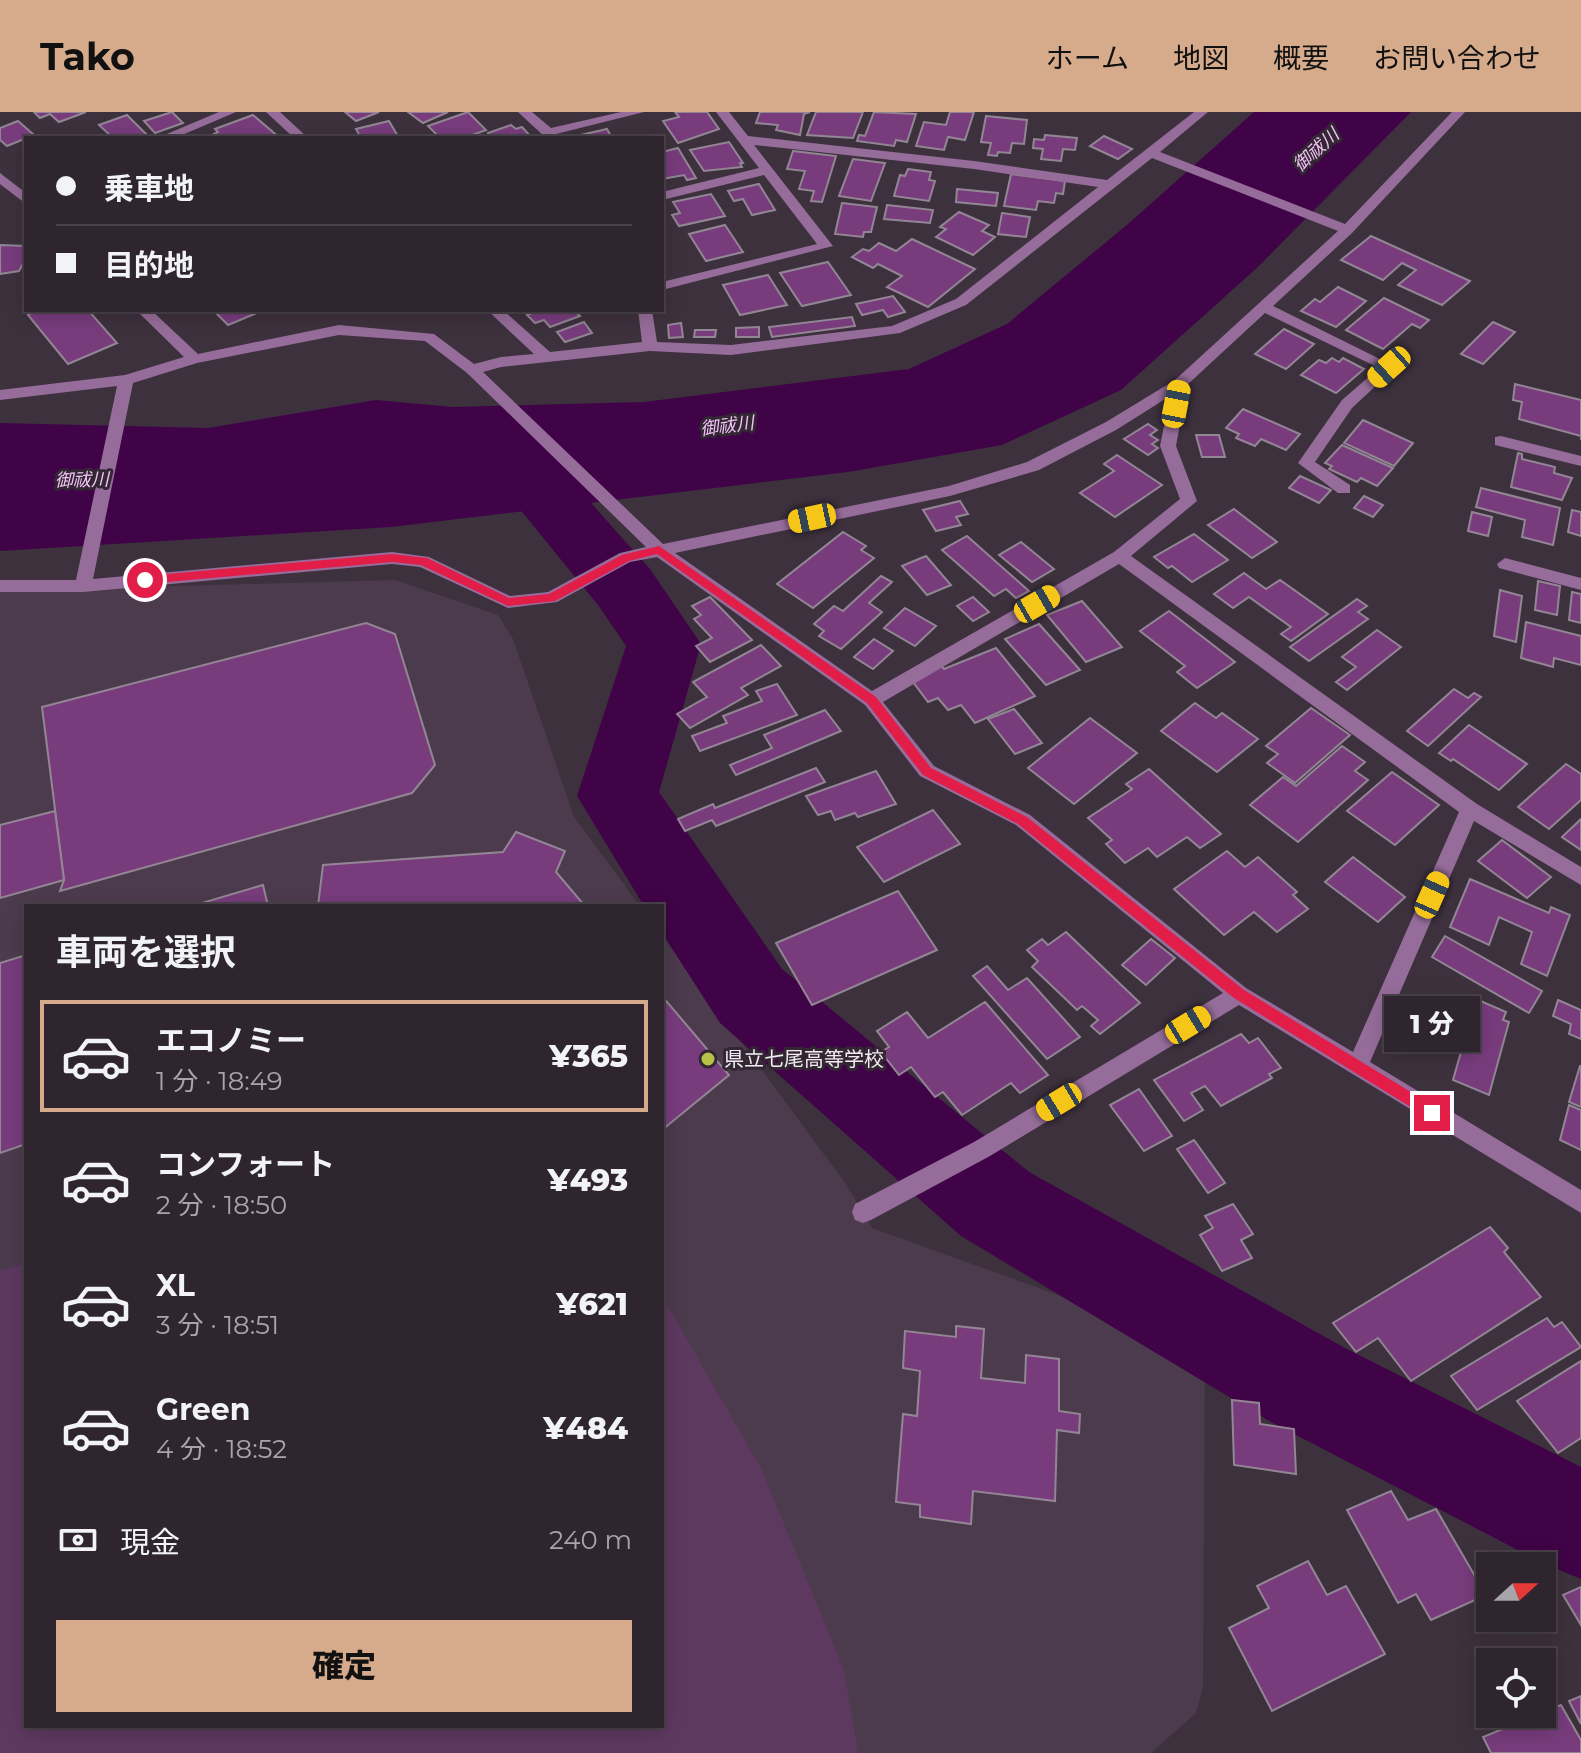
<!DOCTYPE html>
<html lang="ja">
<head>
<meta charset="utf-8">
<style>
	:root { --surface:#2e252e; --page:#3a313a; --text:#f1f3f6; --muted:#a7a5aa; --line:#49424a; --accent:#d6ab8b }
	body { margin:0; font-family:Montserrat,"Noto Sans JP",sans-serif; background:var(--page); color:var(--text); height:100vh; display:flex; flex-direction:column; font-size:30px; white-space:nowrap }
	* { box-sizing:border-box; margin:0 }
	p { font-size:26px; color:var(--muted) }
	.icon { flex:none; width:44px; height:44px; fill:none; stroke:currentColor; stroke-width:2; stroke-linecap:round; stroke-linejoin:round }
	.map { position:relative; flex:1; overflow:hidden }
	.side { position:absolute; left:24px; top:792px; width:640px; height:824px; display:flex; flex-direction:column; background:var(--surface); border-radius:0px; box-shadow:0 4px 20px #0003,0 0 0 2px var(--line) }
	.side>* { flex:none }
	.top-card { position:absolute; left:24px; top:24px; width:640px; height:176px; border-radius:0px; box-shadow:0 4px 20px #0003,0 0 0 2px var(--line); display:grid; align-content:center; height:176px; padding:0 32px; background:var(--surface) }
	.needle { width:52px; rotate:69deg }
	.buttons { position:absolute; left:1476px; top:1440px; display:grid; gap:16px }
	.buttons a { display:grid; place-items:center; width:80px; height:80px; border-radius:0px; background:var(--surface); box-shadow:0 4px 20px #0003,0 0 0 2px var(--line); font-size:40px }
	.end { position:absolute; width:36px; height:36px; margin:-18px; border:10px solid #e11d48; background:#fff; box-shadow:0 0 0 4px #fff }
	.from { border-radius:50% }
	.bubble { position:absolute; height:56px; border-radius:0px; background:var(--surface); box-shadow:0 4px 20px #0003,0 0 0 2px var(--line); font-size:26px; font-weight:800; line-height:56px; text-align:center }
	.car { position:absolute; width:24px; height:48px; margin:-24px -12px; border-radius:10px; box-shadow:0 0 6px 2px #0007; background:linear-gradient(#f5c518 24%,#345 0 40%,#f5c518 0 76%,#345 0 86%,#f5c518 0) }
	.top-card b { display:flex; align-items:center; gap:28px; height:76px; font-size:30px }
	.top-card b+b { border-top:2px solid var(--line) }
	.top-card i { width:20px; height:20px; background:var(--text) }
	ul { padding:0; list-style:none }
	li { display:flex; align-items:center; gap:24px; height:112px; margin:0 16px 12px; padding:0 16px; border:4px solid transparent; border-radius:0px }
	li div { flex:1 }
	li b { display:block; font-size:30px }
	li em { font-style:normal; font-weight:800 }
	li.active { border-color:var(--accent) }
	li>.icon { width:72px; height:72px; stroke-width:1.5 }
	h2 { padding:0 32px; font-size:36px; line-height:96px }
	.pay { display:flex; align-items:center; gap:20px; height:88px; padding:0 32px; font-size:30px }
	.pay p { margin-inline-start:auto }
	.cta { display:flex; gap:16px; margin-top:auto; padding:16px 32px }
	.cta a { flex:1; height:92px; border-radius:0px; background:var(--accent); color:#111; font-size:32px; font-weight:800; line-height:92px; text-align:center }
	header { display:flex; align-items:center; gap:48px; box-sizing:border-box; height:112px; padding:0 40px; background:var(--accent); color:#111 }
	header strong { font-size:38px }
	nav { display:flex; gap:44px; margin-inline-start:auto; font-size:28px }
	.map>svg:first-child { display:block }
	.built { fill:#4c3b4d }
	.green { fill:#5d3960 }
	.water { fill:#400347 }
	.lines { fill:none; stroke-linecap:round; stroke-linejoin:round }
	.river { fill:#400347; fill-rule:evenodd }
	.building { fill:#783c7d; stroke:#938694; stroke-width:2 }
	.minor { fill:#966d9a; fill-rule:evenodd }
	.route { fill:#e11d48 }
	.poi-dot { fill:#b7c148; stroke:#322733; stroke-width:3 }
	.labels { text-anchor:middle; stroke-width:6; stroke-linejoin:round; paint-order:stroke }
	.far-water-label { font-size:18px; font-style:italic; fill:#f5c3f9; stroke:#322733 }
	.poi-label { font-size:20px; fill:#f2ebf3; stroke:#322733; text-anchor:start }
</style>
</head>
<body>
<header>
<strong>Tako</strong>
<nav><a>ホーム</a><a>地図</a><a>概要</a><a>お問い合わせ</a></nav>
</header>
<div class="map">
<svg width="1581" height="1641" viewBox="0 0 1581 1641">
	<rect width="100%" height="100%" fill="#3d313e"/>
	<path class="built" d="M395,468L498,503L513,527L574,705L640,794H26V1614H662V823L846,1072L872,1116L1205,1236L1203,1575L1196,1601L1151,1641H0V479Z"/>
	<path class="green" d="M26,1151V1614H662V1184L762,1358L844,1558L858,1641H0V1159Z"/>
	<path class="water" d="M1254,0H1411L1259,154L1121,278L1002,333L848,360L391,415L0,439V311L208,316L376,288L453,295L644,290L909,257L1007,212L1128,112Z"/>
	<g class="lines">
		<path class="river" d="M508,318L532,325L650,457L701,532L659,680L782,857L1029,1060L1345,1236L1581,1355V1467L1543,1451L1271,1310L961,1124L720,911L662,821V794H644L577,684L626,534L598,493L474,341L484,325Z"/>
	</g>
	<g class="building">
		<path d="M34,0H86L59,10L50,2L40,6Z"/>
		<path d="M172,0L183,11L155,21L144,9Z"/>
		<path d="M345,0H379L356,9Z"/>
		<path d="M408,0H448L423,11Z"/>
		<path d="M468,0L486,18L464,26H440L428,14Z"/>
		<path d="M675,0H707L719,17L678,31L663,9L679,5Z"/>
		<path d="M760,0H810L804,2L800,23L776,18L778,13L756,11Z"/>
		<path d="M816,0H863L853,26L807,23Z"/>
		<path d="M874,0L916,2L907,30L896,28L894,34L857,29L859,23L865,24Z"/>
		<path d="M950,0H974L965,28L948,25L944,38L916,34L924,10L946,13Z"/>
		<path d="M127,3L148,24L113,26L99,13Z"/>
		<path d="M253,3L280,26H215L212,23L218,20L215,17Z"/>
		<path d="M986,4L1027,8L1024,32L1012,31L1010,41L998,40L997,44L988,43L991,31L981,30Z"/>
		<path d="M18,9L34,23L7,34L0,28V16Z"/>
		<path d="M389,9L399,26H361L356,17Z"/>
		<path d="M511,13L516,17L522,15L532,26H492L488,21Z"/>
		<path d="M607,17L612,26L572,25Z"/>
		<path d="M1045,23L1077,26L1075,38L1063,37L1061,49L1041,47L1043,37L1033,36L1034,27L1044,28Z"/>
		<path d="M1104,24L1132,37L1118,47L1090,34Z"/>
		<path d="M729,30L743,51H740L742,55L704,59L690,38Z"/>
		<path d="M678,36L696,66L687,68L684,63L662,67V40Z"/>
		<path d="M793,39L836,44L822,90L811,89L814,79L799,77L805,59L787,57Z"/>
		<path d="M853,47L885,51L871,89L839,84Z"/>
		<path d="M908,57L931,60L929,68L935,69L929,89L894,84L900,63L905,64Z"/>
		<path d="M1011,62L1065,69L1063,82L1056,81L1054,91L1038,89L1036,98L1004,94Z"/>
		<path d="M759,72L775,98L752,103L743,87L734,89L728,79Z"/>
		<path d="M957,77L998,81L996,94L956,90Z"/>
		<path d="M711,82L725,104L679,114L672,103L680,101L673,90Z"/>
		<path d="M842,91L877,95L871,120H864L863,125L835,122Z"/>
		<path d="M887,93L933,98L930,111L884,107Z"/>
		<path d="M959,100L989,113L982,119L995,125L973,143L936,125L946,117L940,115Z"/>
		<path d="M1002,101L1030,105L1026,125L998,122Z"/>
		<path d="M725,113L743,140L706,149L689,122Z"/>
		<path d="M1371,124L1470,169L1442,193L1398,173L1416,158L1402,151L1383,168L1341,148Z"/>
		<path d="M912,127L975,157L928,195L887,175L902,164L878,152L873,156L852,145L863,137L869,139L879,131L896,139Z"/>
		<path d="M0,133L26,134V146L19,159L0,162Z"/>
		<path d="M828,150L851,183L802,194L780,161Z"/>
		<path d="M768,163L787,193L740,203L723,173Z"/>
		<path d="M1338,175L1366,189L1336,215L1301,199L1315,187L1320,190Z"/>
		<path d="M893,184L905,200L888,205L883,198L862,203L856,192Z"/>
		<path d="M1384,186L1429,208L1420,216L1412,212L1383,237L1346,218Z"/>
		<path d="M36,198H88L117,231L68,252L28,203Z"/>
		<path d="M213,198H264L228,213Z"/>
		<path d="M540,198H574L580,204L550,215L544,208L535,211L527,203Z"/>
		<path d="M852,205L855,214L772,225L769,215Z"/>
		<path d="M584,210L592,221L565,230L557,220Z"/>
		<path d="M1493,210L1515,220L1483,252L1461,242Z"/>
		<path d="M681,211L683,225L669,226L668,213Z"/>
		<path d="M759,215V225H736V216Z"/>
		<path d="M1284,217L1314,232L1286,257L1255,242Z"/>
		<path d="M695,218H716L715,225H694Z"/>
		<path d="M1332,246L1339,250L1343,246L1364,257L1336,281L1301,263L1319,248L1326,251Z"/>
		<path d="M1515,272L1581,288V328V324L1519,307L1522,290L1513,288Z"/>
		<path d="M1243,297L1300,322L1286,338L1261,327L1255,334L1236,326L1239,322L1226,316Z"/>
		<path d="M1363,308L1413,331L1394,354L1344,331Z"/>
		<path d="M1148,312L1157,318L1150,323L1158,328L1152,332L1158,336L1148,343L1124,327Z"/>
		<path d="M1196,323H1219L1225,345H1202Z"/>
		<path d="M1342,333L1393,356L1377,374L1361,366L1357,370L1329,357L1332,354L1325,351Z"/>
		<path d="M1518,341L1522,342V347L1555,355L1554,361L1572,366L1562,388L1511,375Z"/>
		<path d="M1117,343L1162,373L1115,405L1080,381L1114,359L1104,352Z"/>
		<path d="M1300,364L1331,378L1319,391L1289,376Z"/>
		<path d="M1481,376L1560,396L1553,433L1522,425L1525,408L1476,395Z"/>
		<path d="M1364,384L1383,393L1373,405L1354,396Z"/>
		<path d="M960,389L968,402L956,405L961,413L936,419L923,398Z"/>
		<path d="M1234,397L1277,430L1252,446L1208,413Z"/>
		<path d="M1572,398L1581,400V424L1568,420Z"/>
		<path d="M1472,400L1492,405L1488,424L1468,419Z"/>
		<path d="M843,420L866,434L861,438L874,446L813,496L777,472Z"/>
		<path d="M1194,422L1228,448L1192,470L1172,454L1168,456L1154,445Z"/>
		<path d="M967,424L1029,479L1016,486L1006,477L994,484L942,438Z"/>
		<path d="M1021,430L1054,457L1032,470L999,443Z"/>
		<path d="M926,444L951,473L927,483L902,454Z"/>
		<path d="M1244,461L1266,477L1280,468L1328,502L1291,529L1281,522L1291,515L1249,485L1233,496L1214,482Z"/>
		<path d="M881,464L892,470L869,491L882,500L841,537L819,524L824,519L814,512L834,494L843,499Z"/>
		<path d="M1538,469L1560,474L1557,503L1535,498Z"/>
		<path d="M1500,478L1522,484L1516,530L1494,524Z"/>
		<path d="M1572,480L1581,482V511L1569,508Z"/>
		<path d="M710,485L752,528L710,550L696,534L712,526L694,507L701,503L692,494Z"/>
		<path d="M973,485L989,500L973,509L957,494Z"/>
		<path d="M1357,487L1367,494L1358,500L1368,507L1309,549L1290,535Z"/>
		<path d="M1082,489L1122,535L1086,550L1047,503Z"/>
		<path d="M905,496L936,514L915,534L884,516Z"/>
		<path d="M1169,499L1235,550L1197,576L1177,560L1185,554L1140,519Z"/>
		<path d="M1526,510L1581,524V553L1554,546L1553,555L1521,546Z"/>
		<path d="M366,511L395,522L435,653L412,681L60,779L64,768L42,595Z"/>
		<path d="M1039,512L1080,558L1046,573L1005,527Z"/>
		<path d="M1377,518L1401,535L1347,578L1336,570L1356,555L1342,545Z"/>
		<path d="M874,527L893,539L873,557L854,545Z"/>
		<path d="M761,533L781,554L741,576L748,583L690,616L677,602L707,585L693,570Z"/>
		<path d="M996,536L1035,584L975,611L961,593L948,598L938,586L928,590L910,566L941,553L944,557Z"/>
		<path d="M777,572L797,603L700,639L692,624L727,611L723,604L762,589L756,579Z"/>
		<path d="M1454,577L1468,586L1474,581L1481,585L1428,634L1407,619Z"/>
		<path d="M1195,591L1216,606L1222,601L1258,627L1217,660L1161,619Z"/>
		<path d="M1311,596L1350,623L1295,671L1267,651L1278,642L1266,634Z"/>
		<path d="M1014,597L1042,631L1015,642L988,607Z"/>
		<path d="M825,598L841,619L736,663L730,653L772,636L764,623Z"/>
		<path d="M1090,606L1137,641L1074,692L1028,656Z"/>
		<path d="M1469,613L1527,652L1499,678L1453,647L1451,649L1439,641Z"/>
		<path d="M1342,634L1365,650L1355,659L1368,668L1298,730L1250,693L1283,665L1296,674Z"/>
		<path d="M1566,652L1581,662V688L1549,717L1518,695Z"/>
		<path d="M816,656L825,670L716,714L712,708L685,719L678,707L713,692L715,696Z"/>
		<path d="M1149,657L1221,722L1200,736L1187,725L1157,745L1148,736L1125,751L1106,732L1112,728L1088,706L1132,677L1126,672Z"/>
		<path d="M876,659L896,692L858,705L855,701L835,708L831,699L818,703L806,684Z"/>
		<path d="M1392,660L1439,693L1395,733L1347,699Z"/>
		<path d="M933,698L960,732L884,770L857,735Z"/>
		<path d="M55,699L64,768L0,786V713Z"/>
		<path d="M1581,707V738L1562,725Z"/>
		<path d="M516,720L565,739L556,760L585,794H318L323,753L503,740Z"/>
		<path d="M1502,728L1551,765L1527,786L1478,749Z"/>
		<path d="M1227,739L1245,755L1258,745L1297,780L1293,783L1308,797L1277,820L1254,800L1224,823L1174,777Z"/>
		<path d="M1353,745L1405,785L1378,810L1325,770Z"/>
		<path d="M1470,767L1549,801L1551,795L1570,803L1547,864L1521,852L1532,820L1499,805L1489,833L1450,815Z"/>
		<path d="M263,773L268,794H192Z"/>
		<path d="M898,779L937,838L812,893L776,831Z"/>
		<path d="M1066,820L1140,891L1100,922L1091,914L1098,908L1082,894L1077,898L1032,855L1038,849L1027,838L1042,827L1048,833Z"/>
		<path d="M1445,824L1542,879L1529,901L1432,845Z"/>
		<path d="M1151,827L1175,846L1146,873L1122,853Z"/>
		<path d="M26,843V1032L0,1041V851Z"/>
		<path d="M987,854L1008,878L1027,866L1080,925L1047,947L973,864Z"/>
		<path d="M662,884L729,963L662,1018Z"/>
		<path d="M1476,887L1506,900L1503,908L1509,910L1489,983L1453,968Z"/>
		<path d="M1558,888L1581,898V927L1569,922L1571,912L1553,904Z"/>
		<path d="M985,890L1048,963L1020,981L1011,971L962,1003L943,980L935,985L911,955L899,963L881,940L889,935L877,919L907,900L928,926Z"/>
		<path d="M1241,922L1249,931L1258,926L1281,956L1269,962L1272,966L1221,994L1205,974L1191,981L1203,998L1184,1009L1154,968Z"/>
		<path d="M1580,954H1581V995L1569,990Z"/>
		<path d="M1139,977L1172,1024L1144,1039L1110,993Z"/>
		<path d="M1569,993L1581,998V1038L1560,1028Z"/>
		<path d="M1194,1028L1225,1071L1208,1081L1177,1037Z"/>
		<path d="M1233,1092L1253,1122L1241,1128L1252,1146L1222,1159L1200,1123L1213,1116L1205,1104Z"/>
		<path d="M1490,1115L1508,1136L1504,1140L1541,1185L1411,1269L1378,1226L1356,1240L1333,1211Z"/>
		<path d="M1547,1206L1554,1215L1562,1210L1581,1235L1477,1298L1451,1264Z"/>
		<path d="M956,1214L984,1217L981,1266L1025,1271L1026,1243L1059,1247V1299L1080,1302L1079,1321L1057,1318L1055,1389L973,1379L971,1412L920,1405V1393L896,1390L903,1302L917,1304L920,1259L903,1256L905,1219L956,1225Z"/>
		<path d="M1581,1249V1326L1558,1341L1517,1289Z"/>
		<path d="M1232,1288L1259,1291L1260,1312L1294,1317L1296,1362L1234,1353Z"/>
		<path d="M1391,1379L1408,1408L1436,1397L1486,1483L1431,1508L1416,1482L1398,1491L1347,1398Z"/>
		<path d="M1308,1449L1327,1483L1346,1474L1385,1542L1272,1599L1229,1516L1269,1496L1257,1474Z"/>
		<path d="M1581,1475V1513L1563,1483Z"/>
		<path d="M1581,1584V1612L1569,1589Z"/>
		<path d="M1561,1593L1581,1628V1641H1491L1483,1625Z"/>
	</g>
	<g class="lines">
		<g class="minor">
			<path d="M219,0H236L175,26H157Z"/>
			<path d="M266,0H280L308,26H294Z"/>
			<path d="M518,0H532L551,16L621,0H644L556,22L558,26H546Z"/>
			<path d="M716,0H729L748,24L974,49L1107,68L1194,0H1208L1160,40L1345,112L1452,0H1465L1352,121L1273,194L1396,255L1352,296L1315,350L1350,373V381H1338L1298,351L1342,288L1379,256L1265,201L1187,273L1176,334L1197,389L1131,444L1477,692L1581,755V773L1474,709L1370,950L1581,1078V1101L1239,893L990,1044L871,1108L863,1111L855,1108L852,1100L855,1092L974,1030L1223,881L1016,713L920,664L865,593L657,445L630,450L557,490L508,496L420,455L392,452L83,480H0V468H76L117,274L0,288V278L125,263L184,245L136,198H151L198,242L339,213L434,222L474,252L501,245L534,242L487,198H503L550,240L642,230L638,198H652L657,230L731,233L892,214L956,187L1098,75L974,57L754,33L833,134L662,178V170L817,132L764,63L662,88V80L759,56ZM1152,46L1338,119L1175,268L1106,310L1027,350L949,374L663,432L483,260L501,255L650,239L731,243L900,221L966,193ZM339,223L425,229L467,261L646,435L620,441L548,480L510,484L429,445L392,440L93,467L133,271L197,251ZM1170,284L1160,334L1180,387L1114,440L872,579L675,441L950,384L1039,358L1116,318ZM1119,452L1459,700L1353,940L1246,876L1030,703L934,654L883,590Z"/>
			<path d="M0,61L26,81V92L0,72Z"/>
			<path d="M1501,324L1581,344V354L1495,333V325Z"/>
			<path d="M1505,446L1581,466V478L1499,456L1497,452Z"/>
		</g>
	</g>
	<path class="route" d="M659,434L876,585L931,656L1027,705L1244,878L1437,996V1005H1427L1234,886L1018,712L923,663L867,591L657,442L629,449L555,489L508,494L421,453L392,450L145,472L139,468L145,464L392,442L427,446L509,486L549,482L622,443Z"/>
	<circle class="poi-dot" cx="708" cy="947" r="8"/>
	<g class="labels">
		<g class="far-water-label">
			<text transform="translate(1316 38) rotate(-42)" y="6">御祓川</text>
			<text transform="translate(727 314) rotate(-7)" y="6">御祓川</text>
			<text transform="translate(82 368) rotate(-1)" y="6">御祓川</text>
		</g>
		<g class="poi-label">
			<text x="724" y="954">県立七尾高等学校</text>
		</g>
	</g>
</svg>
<div class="buttons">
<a><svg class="needle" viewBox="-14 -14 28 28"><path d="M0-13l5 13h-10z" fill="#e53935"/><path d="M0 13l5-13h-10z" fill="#a7a5aa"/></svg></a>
<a><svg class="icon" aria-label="locate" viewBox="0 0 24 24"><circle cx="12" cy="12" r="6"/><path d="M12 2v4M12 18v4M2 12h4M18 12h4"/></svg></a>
</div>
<i class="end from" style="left:145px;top:468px"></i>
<i class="end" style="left:1432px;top:1001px"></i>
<div class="bubble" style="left:1384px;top:884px;width:96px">1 分</div>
<i class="car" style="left:1389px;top:255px;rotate:228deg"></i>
<i class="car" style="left:1176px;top:292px;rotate:11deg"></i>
<i class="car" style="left:812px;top:406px;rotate:258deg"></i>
<i class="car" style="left:1037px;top:492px;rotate:60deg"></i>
<i class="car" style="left:1432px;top:783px;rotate:24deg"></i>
<i class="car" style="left:1188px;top:913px;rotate:59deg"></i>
<i class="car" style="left:1059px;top:990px;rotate:239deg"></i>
<div class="top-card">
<b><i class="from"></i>乗車地</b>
<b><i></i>目的地</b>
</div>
<section class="side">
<h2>車両を選択</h2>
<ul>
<li class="active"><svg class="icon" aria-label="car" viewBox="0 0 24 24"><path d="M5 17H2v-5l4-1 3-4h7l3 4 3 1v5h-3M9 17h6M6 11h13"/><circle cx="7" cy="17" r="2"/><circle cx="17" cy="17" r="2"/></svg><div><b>エコノミー</b><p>1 分 · 18:49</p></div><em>¥365</em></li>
<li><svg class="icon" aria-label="car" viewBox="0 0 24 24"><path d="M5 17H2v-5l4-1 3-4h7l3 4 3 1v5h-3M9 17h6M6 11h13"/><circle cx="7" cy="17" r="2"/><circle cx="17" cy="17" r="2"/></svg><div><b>コンフォート</b><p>2 分 · 18:50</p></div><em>¥493</em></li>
<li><svg class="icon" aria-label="car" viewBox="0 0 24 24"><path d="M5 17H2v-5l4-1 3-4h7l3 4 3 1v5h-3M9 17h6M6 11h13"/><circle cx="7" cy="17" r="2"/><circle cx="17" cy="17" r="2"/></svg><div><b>XL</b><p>3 分 · 18:51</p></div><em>¥621</em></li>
<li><svg class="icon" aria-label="car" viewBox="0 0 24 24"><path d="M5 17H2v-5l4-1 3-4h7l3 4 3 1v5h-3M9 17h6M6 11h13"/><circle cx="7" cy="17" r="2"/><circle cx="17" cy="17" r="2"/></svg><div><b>Green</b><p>4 分 · 18:52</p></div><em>¥484</em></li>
</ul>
<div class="pay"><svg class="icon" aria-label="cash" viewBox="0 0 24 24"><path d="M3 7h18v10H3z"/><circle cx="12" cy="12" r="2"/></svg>現金<p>240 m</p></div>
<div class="cta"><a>確定</a></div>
</section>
</div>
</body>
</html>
